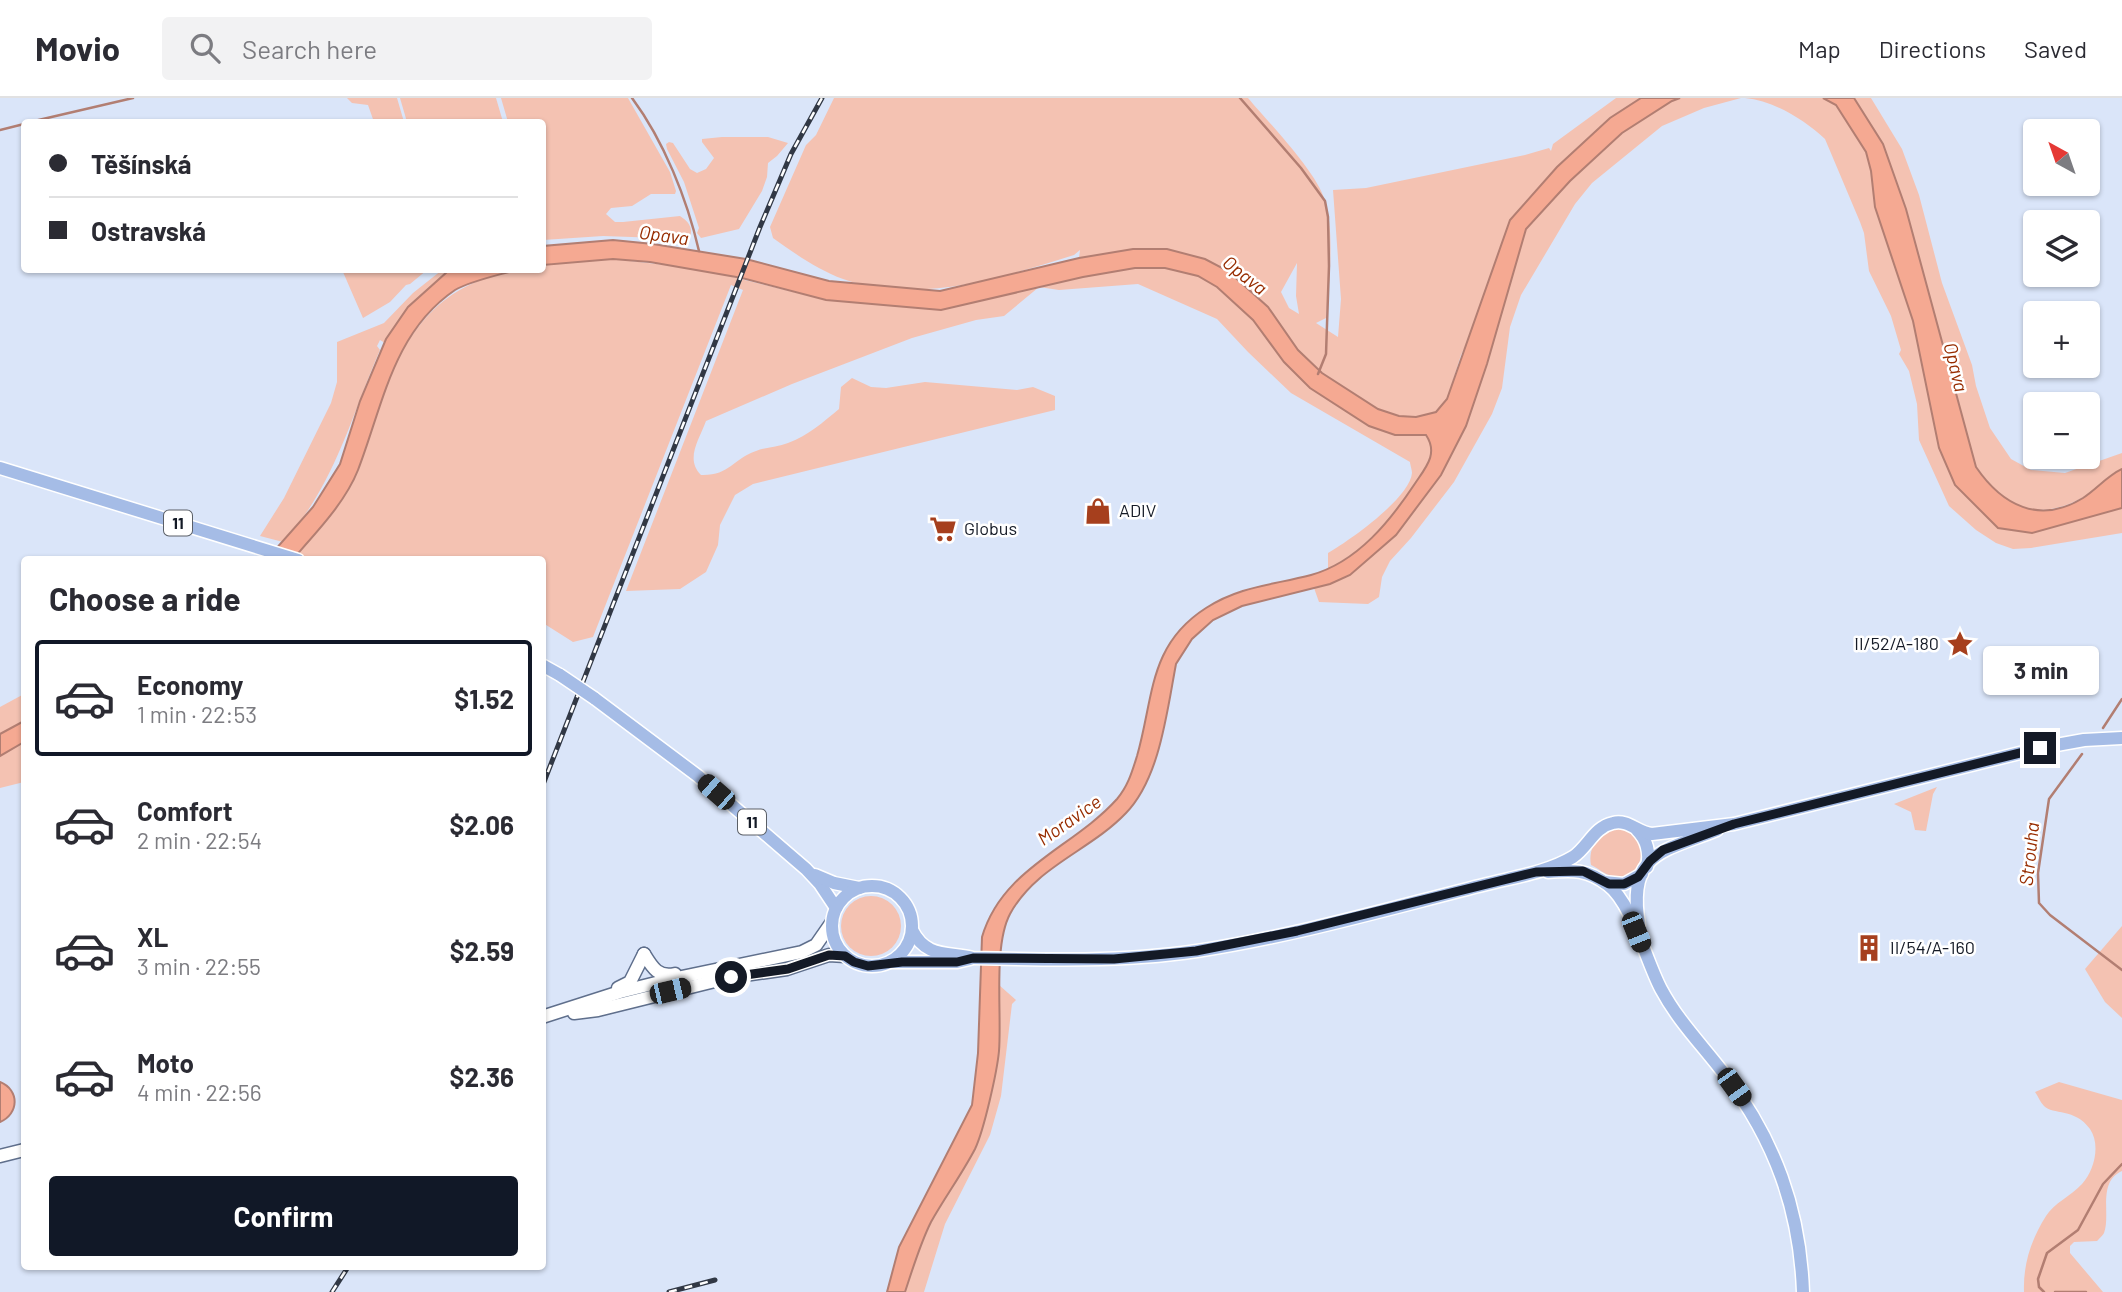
<!DOCTYPE html>
<html lang="en">
<head>
<meta charset="utf-8">
<style>
	:root { --surface:#fff; --page:#f2f2f3; --text:#2b2b33; --muted:#7c7c81; --line:#e1e1e2; --accent:#111827 }
	body { margin:0; font-family:Barlow,sans-serif; background:var(--page); color:var(--text); height:100vh; display:flex; flex-direction:column; font-size:26px; white-space:nowrap }
	* { box-sizing:border-box; margin:0 }
	p { font-size:23px; color:var(--muted) }
	.icon { flex:none; width:38px; height:38px; fill:none; stroke:currentColor; stroke-width:2; stroke-linecap:round; stroke-linejoin:round }
	.map { position:relative; flex:1; overflow:hidden }
	.sheet { position:absolute; left:21px; top:458px; width:525px; height:714px; display:flex; flex-direction:column; background:var(--surface); border-radius:7px; box-shadow:0 2px 5px #0004 }
	.sheet>* { flex:none }
	.hud { position:absolute; left:21px; top:21px; width:525px; height:154px; border-radius:7px; box-shadow:0 2px 5px #0004; display:grid; align-content:center; height:154px; padding:0 28px; background:var(--surface) }
	.needle { width:46px; rotate:320deg }
	.controls { position:absolute; left:2023px; top:21px; display:grid; gap:14px }
	.controls a { display:grid; place-items:center; width:77px; height:77px; border-radius:7px; background:var(--surface); box-shadow:0 2px 5px #0004; font-size:35px }
	.end { position:absolute; width:32px; height:32px; margin:-16px; border:9px solid #141a26; background:#fff; box-shadow:0 0 0 4px #fff }
	.from { border-radius:50% }
	.bubble { position:absolute; height:49px; border-radius:7px; background:var(--surface); box-shadow:0 2px 5px #0004; font-size:23px; font-weight:700; line-height:49px; text-align:center }
	.car { position:absolute; width:21px; height:42px; margin:-21px -10px; border-radius:9px; box-shadow:0 0 5px 2px #0007; background:linear-gradient(#222 24%,#8ab4d8 0 40%,#222 0 76%,#8ab4d8 0 86%,#222 0) }
	.hud b { display:flex; align-items:center; gap:24px; height:66px; font-size:26px }
	.hud b+b { border-top:2px solid var(--line) }
	.hud i { width:18px; height:18px; background:var(--text) }
	ul { padding:0; list-style:none }
	li { display:flex; align-items:center; gap:21px; height:116px; margin:0 14px 10px; padding:0 14px; border:4px solid transparent; border-radius:7px }
	li div { flex:1 }
	li b { display:block; font-size:26px }
	li em { font-style:normal; font-weight:700 }
	li.selected { border-color:var(--accent) }
	li>.icon { width:63px; height:63px; stroke-width:1.5 }
	h2 { padding:0 28px; font-size:32px; line-height:84px }
	.cta { display:flex; gap:14px; margin-top:auto; padding:14px 28px }
	.cta a { flex:1; height:80px; border-radius:7px; background:var(--accent); color:#fff; font-size:28px; font-weight:700; line-height:80px; text-align:center }
	header { display:flex; align-items:center; gap:42px; box-sizing:border-box; height:98px; padding:0 35px; background:var(--surface); border-bottom:2px solid var(--line) }
	header strong { font-size:33px }
	nav { display:flex; gap:38px; margin-inline-start:auto; font-size:24px }
	.search { width:490px; height:63px; background:var(--page); display:flex; align-items:center; gap:18px; box-sizing:border-box; padding:0 24px; border-radius:7px; color:var(--muted); font-size:26px }
	.map>svg:first-child { display:block }
	.green { fill:#f4c2b2; fill-rule:evenodd }
	.water { fill:#f5a992; stroke:#b27e72; stroke-width:2 }
	.lines { fill:none; stroke-linecap:round; stroke-linejoin:round }
	.stream { stroke:#b27e72; stroke-width:2.5 }
	.secondary-casing { stroke:#5f6f8c; stroke-width:15 }
	.primary-casing { stroke:#fff; stroke-width:15 }
	.secondary { stroke:#fff; stroke-width:12 }
	.primary { stroke:#a5bce6; stroke-width:12 }
	.rail-casing { stroke:#313845; stroke-width:5 }
	.rail { stroke:#fff; stroke-width:2.5; stroke-dasharray:8; stroke-linecap:butt }
	.primary-bridge-casing { stroke:#fff; stroke-width:15; stroke-linecap:butt }
	.primary-bridge { stroke:#a5bce6; stroke-width:12 }
	.route { stroke:#141a26; stroke-width:9 }
	.labels { text-anchor:middle; stroke-width:5; stroke-linejoin:round; paint-order:stroke }
	.shield { fill:#fff; stroke:#5a5f67; stroke-width:2 }
	.shield-label { font-size:16px; font-weight:bold; fill:#141a26 }
	.poi-label { font-size:18px; fill:#141a26; stroke:#fff; text-anchor:start }
	.water-label { font-size:19px; font-style:italic; fill:#972c00; stroke:#fff }
</style>
</head>
<body>
<header>
<strong>Movio</strong>
<div class="search"><svg class="icon" aria-label="search" viewBox="0 0 24 24"><circle cx="10" cy="10" r="6"/><path d="M15 15l6 6"/></svg>Search here</div>
<nav><a>Map</a><a>Directions</a><a>Saved</a></nav>
</header>
<div class="map">
<svg width="2122" height="1194" viewBox="0 0 2122 1194">
	<rect width="100%" height="100%" fill="#dae5f9"/>
	<g class="green">
		<path d="M347,0H397L404,24H374L368,7L352,5Z"/>
		<path d="M400,0H496L503,24H407Z"/>
		<path d="M501,0H628L670,74L676,93L675,96H651L632,108L611,110L606,116L615,124H623L680,118C689,124 694,130 689,141L603,138L543,142L542,24H508Z"/>
		<path d="M834,0H1248C1269,25 1317,74 1325,103C1335,133 1329,189 1326,220L1316,225L1338,239L1341,201L1333,92L1366,90L1525,57L1549,50L1551,53L1553,46L1616,0H1641L1610,20L1557,69L1461,257L1447,301L1436,314L1416,319L1399,318L1378,311L1322,275L1298,252L1268,209L1228,173L1133,151L1079,160L1080,152L1074,157C1000,180 920,207 843,181C818,172 794,155 773,140L770,129L806,47L816,37ZM1297,165L1296,198L1299,216L1289,210L1281,194Z"/>
		<path d="M1680,0H1741L1704,10L1662,28L1592,85L1575,106L1521,197L1510,229L1502,290L1492,316L1454,384L1411,440L1390,463L1382,479L1379,499L1368,506L1319,504L1314,490L1350,477L1466,328L1487,266L1526,131L1570,83L1622,35L1672,3Z"/>
		<path d="M1745,0H1823L1835,6L1866,54L1871,73L1875,109L1913,223L1998,430L2122,410V435L2031,450L2013,451L1996,445L1976,432L1949,408L1919,342L1917,306L1909,273L1899,256L1901,252L1891,218L1869,173L1864,135L1860,124L1825,41C1803,21 1774,3 1745,0Z"/>
		<path d="M1854,0H1871L1902,51L1919,97L1942,185L1972,267L1976,288L1990,330L2011,361L2031,372L2065,375L2122,355V371C2110,377 2103,387 2092,394C2043,425 2008,415 1976,369L1906,111L1883,46Z"/>
		<path d="M722,39H768L788,45L777,58L768,65L767,79L762,93L739,131L701,140L697,135L699,130L684,84L667,51L666,46L669,44L673,45L690,71L697,75L706,71L714,60L702,44V41Z"/>
		<path d="M613,161L700,171L826,202L941,212L1083,179L1135,170H1165L1198,178L1217,188L1253,222L1284,264L1395,337H1426C1429,341 1433,345 1432,351C1430,377 1380,434 1359,451C1350,458 1338,465 1328,472V455C1349,443 1410,400 1412,375C1412,372 1410,366 1410,364L1291,295L1248,254L1217,221L1138,186L1059,192L1039,189L1004,218L976,222L912,240L792,286L706,323C699,342 685,361 701,377C729,378 733,361 756,353C766,349 778,349 788,345C808,338 823,324 839,311L841,289L852,280L871,289L886,290L925,284L1017,292L1033,289L1055,298V312L753,386L735,397L720,427L718,447L706,474L680,491L626,493L743,192L731,187L593,539L573,544L543,525L542,462H292C315,436 345,405 358,372C366,352 370,331 377,311C406,228 448,172 542,172L543,167Z"/>
		<path d="M350,172H427L410,186L406,187L390,204L363,220L343,174Z"/>
		<path d="M442,172H456L385,245L380,242L377,248L380,252C351,319 334,389 283,444L260,438L284,400L331,305L337,284V244L384,225L413,195Z"/>
		<path d="M24,596V625L0,638V609Z"/>
		<path d="M24,644V684L0,690V658Z"/>
		<path d="M1937,689L1933,696L1926,733L1915,732L1911,714L1894,706Z"/>
		<path d="M1614,730C1657,733 1644,787 1611,778C1604,776 1598,770 1591,767C1588,749 1598,737 1614,730Z"/>
		<circle cx="871" cy="828" r="30"/>
		<path d="M2122,828V920L2105,904L2085,871Z"/>
		<path d="M999,887L1016,902L1012,906L1001,998L990,1037L945,1126L924,1194H905L919,1151L931,1124L976,1049L999,954Z"/>
		<path d="M2059,984L2122,1002V1073C2097,1084 2111,1117 2104,1135C2104,1136 2098,1142 2097,1143L2074,1144L2070,1148V1155L2103,1194H2024C2023,1166 2031,1142 2046,1118C2054,1105 2071,1098 2082,1086C2094,1073 2101,1047 2090,1031C2075,1010 2053,1017 2044,1008C2040,1004 2038,998 2035,994Z"/>
	</g>
	<g class="water">
		<path d="M1641,0H1680L1672,3L1622,35L1570,83L1526,131L1487,266L1466,328L1441,377L1396,437L1350,477L1330,486L1242,508L1213,522L1192,541L1176,566C1167,613 1160,680 1126,715C1090,753 1036,768 1010,816C993,848 1002,916 999,953C997,974 984,1032 975,1051C962,1076 945,1099 931,1124C920,1146 913,1170 905,1194H887L899,1149L972,1007L978,955L982,839C1002,770 1073,750 1117,701C1128,688 1132,674 1137,658C1154,599 1148,547 1206,510C1240,488 1273,487 1311,477C1358,464 1391,422 1416,384C1427,368 1438,355 1426,337H1395L1369,328L1310,290L1284,264L1253,222L1217,189L1198,178L1165,170H1135L1083,179L941,212L826,202L742,180L650,164L613,161L543,167V148L613,142L653,146L746,161L829,183L940,193L1079,160L1133,151H1167L1205,161L1228,173L1268,209L1298,252L1322,275L1378,311L1399,318L1416,319L1436,314L1447,301L1510,122L1557,69L1610,20Z"/>
		<path d="M1823,0H1854L1883,46L1906,111L1976,369C2002,407 2039,427 2083,400C2097,391 2107,378 2122,371V410L2032,435L1998,430L1955,387L1939,350L1913,223L1875,109L1871,73L1866,54L1836,7Z"/>
		<path d="M456,172H516C499,177 470,183 455,192C393,234 383,307 358,372C345,405 315,436 292,462H266L313,409L340,366L360,303L386,241L408,209L447,174Z"/>
		<path d="M24,623V644L0,658V636Z"/>
		<path d="M0,984C20,992 19,1016 0,1024Z"/>
	</g>
	<g class="lines">
		<g class="stream">
			<path d="M632,0C664,43 687,101 699,153"/>
			<path d="M1240,0L1301,70L1325,103L1328,119L1329,168L1326,256L1318,276"/>
			<path d="M30,24L133,0"/>
			<path d="M0,32L24,26"/>
			<path d="M2103,630L2122,601"/>
			<path d="M2082,656L2049,701L2038,775L2039,805L2050,817L2122,872"/>
			<path d="M2044,1194L2039,1189L2038,1181L2047,1155L2078,1132L2103,1086L2122,1066"/>
			<path d="M2055,1194H2086"/>
		</g>
		<defs>
			<g id="secondary">
				<path d="M644,856C652,869 658,880 675,876"/>
				<path d="M618,890L630,884L644,856"/>
				<path d="M574,915L598,912L731,879L787,871L829,857L845,858"/>
				<path d="M542,919L620,894L672,881L802,854L816,847L832,824"/>
				<path d="M0,1058L24,1052"/>
			</g>
			<g id="primary">
				<path d="M0,370L298,462"/>
				<path d="M542,567L560,577"/>
				<path d="M594,600L698,678L806,771L820,786L836,810"/>
				<path d="M1637,732C1647,742 1650,755 1647,769"/>
				<path d="M1548,774C1573,772 1587,771 1608,787C1632,805 1646,863 1661,891C1678,923 1703,948 1725,977C1775,1042 1800,1112 1803,1194"/>
				<path d="M815,777L834,785L859,790"/>
				<path d="M1604,784L1624,786L1642,776"/>
				<circle cx="872" cy="828" r="40"/>
				<path d="M1639,827C1627,754 1662,754 1717,732"/>
				<path d="M912,832C926,860 947,854 973,860C1047,862 1123,864 1197,853C1295,838 1391,810 1487,786C1515,779 1548,774 1573,759C1588,749 1594,729 1613,725C1628,721 1638,735 1652,736L1734,726L2040,650L2084,642L2122,640"/>
				<path d="M890,864H957L970,861"/>
			</g>
		</defs>
		<use href="#secondary" class="secondary-casing"/>
		<use href="#primary" class="primary-casing"/>
		<use href="#secondary" class="secondary"/>
		<use href="#primary" class="primary"/>
		<defs>
			<g id="rail">
				<path d="M542,689L760,129L791,56L822,0"/>
				<path d="M332,1194L348,1169"/>
				<path d="M669,1194L715,1182"/>
			</g>
		</defs>
		<use href="#rail" class="rail-casing"/>
		<use href="#rail" class="rail"/>
		<defs>
			<path id="primary-bridge" d="M560,577L594,600"/>
		</defs>
		<use href="#primary-bridge" class="primary-bridge-casing"/>
		<use href="#primary-bridge" class="primary-bridge"/>
	</g>
	<g class="lines">
		<path class="route" d="M731,879L788,871L829,857L845,858L854,864L868,868L902,864H957L973,860L1114,861L1196,853L1297,833L1536,774L1583,773L1609,786H1624L1638,779L1650,763L1663,752L1734,726L2040,650"/>
	</g>
	<defs>
		<symbol id="shop-bare" viewBox="-9 -9 18 18"><path d="M-5-2.5h2.3a2.7 3.5 0 0 1 5.4 0H5L5.5 6h-11ZM-1.5-2.5h3a1.5 2.3 0 0 0-3 0Z" fill="#a63f1d" stroke="#fff" stroke-width="2.5" paint-order="stroke"/></symbol>
		<symbol id="supermarket-bare" viewBox="-9 -9 18 18"><path d="M-6-5.5h2.5l.6 2H6L4.5 2H-2.5L-4.4-4H-6ZM-1.5 3.2a1.3 1.3 0 1 0 .1 0ZM3 3.2a1.3 1.3 0 1 0 .1 0Z" fill="#a63f1d" stroke="#fff" stroke-width="2.5" paint-order="stroke"/></symbol>
		<symbol id="sight-bare" viewBox="-9 -9 18 18"><path d="M0-6L1.8-2.2L6-1.7L2.9 1.2L3.7 5.4L0 3.3L-3.7 5.4L-2.9 1.2L-6-1.7L-1.8-2.2Z" fill="#a63f1d" stroke="#fff" stroke-width="2.5" paint-order="stroke"/></symbol>
		<symbol id="building-bare" viewBox="-9 -9 18 18"><path d="M-4-6H4V6H1V3H-1V6H-4ZM-2.5-4.3h1.7v1.8h-1.7ZM.8-4.3h1.7v1.8H.8ZM-2.5-1h1.7V.8h-1.7ZM.8-1h1.7V.8H.8Z" fill="#a63f1d" stroke="#fff" stroke-width="2.5" paint-order="stroke"/></symbol>
	</defs>
	<g fill-rule="evenodd">
		<use href="#shop-bare" x="1079" y="394" width="38" height="38"/>
		<use href="#supermarket-bare" x="924" y="412" width="38" height="38"/>
		<use href="#sight-bare" x="1941" y="527" width="38" height="38"/>
		<use href="#building-bare" x="1850" y="831" width="38" height="38"/>
	</g>
	<g class="labels">
		<g class="shield">
			<rect x="164" y="412.5" width="28" height="25" rx="5"/>
			<rect x="738" y="711.5" width="28" height="25" rx="5"/>
		</g>
		<g class="shield-label">
			<text x="178" y="431">11</text>
			<text x="752" y="730">11</text>
		</g>
		<g class="poi-label">
			<text x="1119" y="419">ADIV</text>
			<text x="964" y="437">Globus</text>
			<text x="1939" y="552" text-anchor="end">II/52/A-180</text>
			<text x="1890" y="856">II/54/A-160</text>
		</g>
		<g class="water-label">
			<text transform="translate(664 137) rotate(8)" y="7">Opava</text>
			<text transform="translate(1245 177) rotate(38)" y="7">Opava</text>
			<text transform="translate(1956 269) rotate(76)" y="7">Opava</text>
			<text transform="translate(1069 722) rotate(-35)" y="7">Moravice</text>
			<text transform="translate(2029 756) rotate(-84)" y="7">Strouha</text>
		</g>
	</g>
</svg>
<div class="controls">
<a><svg class="needle" viewBox="-14 -14 28 28"><path d="M0-13l5 13h-10z" fill="#e53935"/><path d="M0 13l5-13h-10z" fill="#7c7c81"/></svg></a>
<a><svg class="icon" aria-label="layers" viewBox="0 0 24 24"><path d="M12 4l9 5-9 5-9-5zM3 14l9 5 9-5"/></svg></a>
<a>+</a>
<a>−</a>
</div>
<i class="end from" style="left:731px;top:879px"></i>
<i class="end" style="left:2040px;top:650px"></i>
<div class="bubble" style="left:1983px;top:548px;width:116px">3 min</div>
<i class="car" style="left:716px;top:694px;rotate:311deg"></i>
<i class="car" style="left:1636px;top:834px;rotate:158deg"></i>
<i class="car" style="left:670px;top:893px;rotate:77deg"></i>
<i class="car" style="left:1734px;top:989px;rotate:144deg"></i>
<div class="hud">
<b><i class="from"></i>Těšínská</b>
<b><i></i>Ostravská</b>
</div>
<section class="sheet">
<h2>Choose a ride</h2>
<ul>
<li class="selected"><svg class="icon" aria-label="car" viewBox="0 0 24 24"><path d="M5 17H2v-5l4-1 3-4h7l3 4 3 1v5h-3M9 17h6M6 11h13"/><circle cx="7" cy="17" r="2"/><circle cx="17" cy="17" r="2"/></svg><div><b>Economy</b><p>1 min · 22:53</p></div><em>$1.52</em></li>
<li><svg class="icon" aria-label="car" viewBox="0 0 24 24"><path d="M5 17H2v-5l4-1 3-4h7l3 4 3 1v5h-3M9 17h6M6 11h13"/><circle cx="7" cy="17" r="2"/><circle cx="17" cy="17" r="2"/></svg><div><b>Comfort</b><p>2 min · 22:54</p></div><em>$2.06</em></li>
<li><svg class="icon" aria-label="car" viewBox="0 0 24 24"><path d="M5 17H2v-5l4-1 3-4h7l3 4 3 1v5h-3M9 17h6M6 11h13"/><circle cx="7" cy="17" r="2"/><circle cx="17" cy="17" r="2"/></svg><div><b>XL</b><p>3 min · 22:55</p></div><em>$2.59</em></li>
<li><svg class="icon" aria-label="car" viewBox="0 0 24 24"><path d="M5 17H2v-5l4-1 3-4h7l3 4 3 1v5h-3M9 17h6M6 11h13"/><circle cx="7" cy="17" r="2"/><circle cx="17" cy="17" r="2"/></svg><div><b>Moto</b><p>4 min · 22:56</p></div><em>$2.36</em></li>
</ul>
<div class="cta"><a>Confirm</a></div>
</section>
</div>
</body>
</html>
